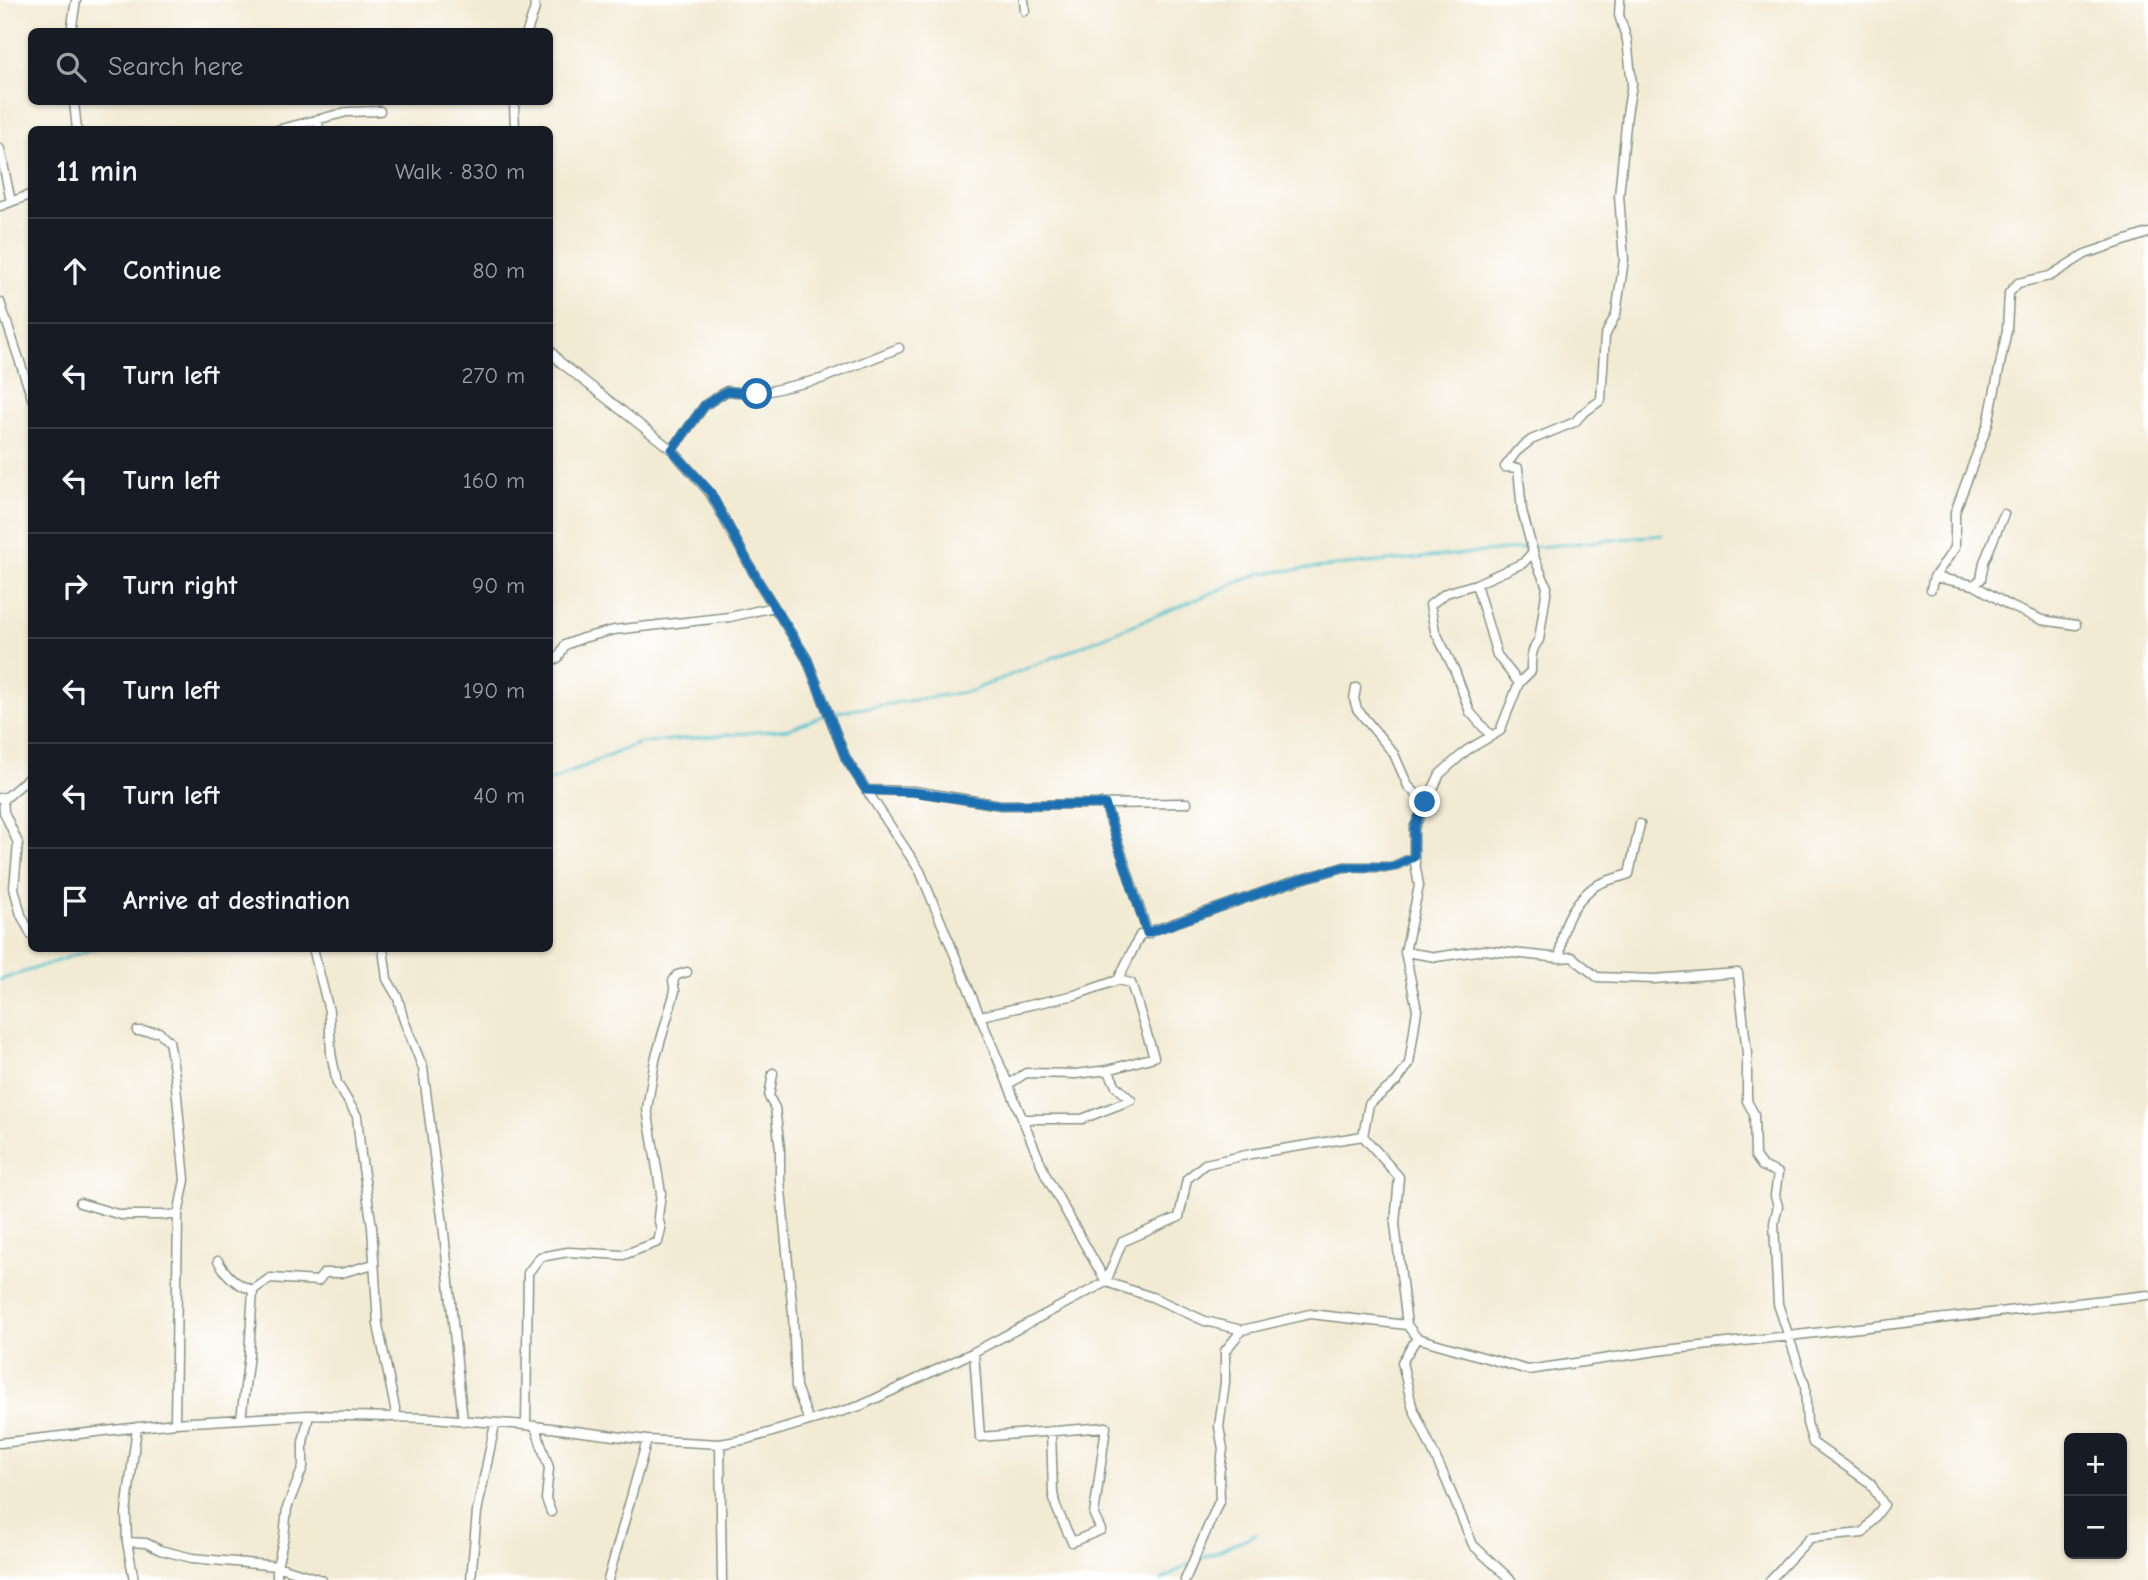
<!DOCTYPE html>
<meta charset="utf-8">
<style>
body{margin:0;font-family:"Comic Neue",sans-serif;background:#242831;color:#f1f3f6}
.controls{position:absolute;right:21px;bottom:21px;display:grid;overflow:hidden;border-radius:10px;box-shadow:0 2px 5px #0004}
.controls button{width:63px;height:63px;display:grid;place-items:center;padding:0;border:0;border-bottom:2px solid #363941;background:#171b24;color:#f1f3f6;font:35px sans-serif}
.stop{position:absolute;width:21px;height:21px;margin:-16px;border:5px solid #1f6fb2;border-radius:50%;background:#fff}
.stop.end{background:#1f6fb2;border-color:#fff;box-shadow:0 2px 7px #0008}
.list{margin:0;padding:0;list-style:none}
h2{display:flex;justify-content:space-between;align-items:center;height:91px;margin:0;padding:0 28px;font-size:30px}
h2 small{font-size:23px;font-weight:400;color:#9ea1a6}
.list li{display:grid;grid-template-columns:46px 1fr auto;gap:21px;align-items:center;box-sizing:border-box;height:105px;padding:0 28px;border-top:2px solid #363941}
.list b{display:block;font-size:26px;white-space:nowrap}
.list em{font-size:23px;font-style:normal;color:#9ea1a6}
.icon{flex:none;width:38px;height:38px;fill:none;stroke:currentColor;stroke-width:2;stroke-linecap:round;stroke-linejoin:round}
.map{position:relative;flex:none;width:2148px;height:1580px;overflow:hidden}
.search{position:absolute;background:#171b24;box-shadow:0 2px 5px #0004;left:28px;top:28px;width:525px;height:77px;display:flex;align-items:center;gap:18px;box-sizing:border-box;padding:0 24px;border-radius:10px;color:#9ea1a6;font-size:26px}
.panel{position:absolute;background:#171b24;box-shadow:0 2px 5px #0004;left:28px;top:126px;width:525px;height:826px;border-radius:10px}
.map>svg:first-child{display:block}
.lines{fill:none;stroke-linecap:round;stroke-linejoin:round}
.stream{stroke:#58c4d0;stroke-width:2.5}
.minor-casing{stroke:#889484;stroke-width:11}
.minor{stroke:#fff;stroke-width:8}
.route{stroke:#1f6fb2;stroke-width:9}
</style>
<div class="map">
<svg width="2148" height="1580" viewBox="0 0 2148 1580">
<rect width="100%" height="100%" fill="#fff"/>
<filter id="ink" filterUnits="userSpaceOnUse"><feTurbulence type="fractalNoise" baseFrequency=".0143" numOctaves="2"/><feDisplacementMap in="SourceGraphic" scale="14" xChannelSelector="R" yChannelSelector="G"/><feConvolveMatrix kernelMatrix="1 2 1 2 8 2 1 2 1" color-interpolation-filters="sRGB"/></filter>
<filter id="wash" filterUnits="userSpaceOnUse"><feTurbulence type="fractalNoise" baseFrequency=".00686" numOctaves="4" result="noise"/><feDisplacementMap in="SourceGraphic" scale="28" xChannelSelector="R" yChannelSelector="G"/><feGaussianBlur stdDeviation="1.57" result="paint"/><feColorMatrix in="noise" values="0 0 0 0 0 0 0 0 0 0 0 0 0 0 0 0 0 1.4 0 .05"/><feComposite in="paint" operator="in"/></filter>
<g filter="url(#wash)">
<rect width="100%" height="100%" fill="#f2ead3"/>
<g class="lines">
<path class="stream" d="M832,713L971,691L1261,573L1663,535
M550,781L639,743L789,729L825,715
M0,980L96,948
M1198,1560L1256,1534
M1162,1580L1189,1564"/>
</g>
</g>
<g filter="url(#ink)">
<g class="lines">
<g class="minor-casing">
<path id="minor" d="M1024,0L1025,11
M71,32L76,0
M527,32L535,8L534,0
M74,102L77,130
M514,102L515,130
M318,119L319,130
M277,130L347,112L380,111
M0,149L11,202
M0,206L32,194
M0,302L32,398
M550,350L560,362L672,450L710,493L758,581L807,659L846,759L920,871L1046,1176L1106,1282L1122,1242L1179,1217L1187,1179L1205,1164L1251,1154L1363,1136
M672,450L705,405L727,391L757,394L821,379L899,348
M1505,467L1516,452L1531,440L1575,422L1582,414L1601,400L1605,336L1616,314L1624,260L1619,196L1627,114L1632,84L1627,40L1619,15L1620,0
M1934,577L1974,585L2010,606L2042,620L2076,625
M1476,584L1446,593L1430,605L1435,631L1455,671L1470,712L1491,736
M1974,585L1981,579L1984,562L2004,514
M1931,589L1934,577L1955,548V512L1988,424L2007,330L2009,293L2018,283L2050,276L2085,254L2148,233
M550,661L558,658L565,645L583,638L614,630L730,617L774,607
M1519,683L1497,655L1476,584L1523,563L1533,552
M1356,688L1354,699L1357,709L1394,754L1408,786L1425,802
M866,790L914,791L1001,805L1187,803
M0,798L8,796L32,775
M3,798L4,812L18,843L14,888L21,915L32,936
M1105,804L1148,934
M313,948L329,1011L331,1053L337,1083L357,1116L361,1155L372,1227L378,1325L397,1418
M383,948L387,979L398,998L403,1018L423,1068L444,1233L463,1421
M1405,952L1436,957L1484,950L1560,958C1561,929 1569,907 1592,888C1601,881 1618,878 1629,874L1640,824
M1560,958L1572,957L1597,977L1654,979L1738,973L1747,1053V1101L1754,1114L1755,1156L1762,1166L1778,1173L1775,1196L1778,1206L1774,1223L1778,1304L1805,1385L1807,1423L1813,1443L1870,1483L1884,1505L1863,1533L1810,1538L1770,1580
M981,1016L1075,995L1118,980L1140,935L1295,881L1344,867H1392L1414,857
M137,1031L159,1032L169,1041L175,1076L185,1180L178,1215L175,1423
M773,1073L769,1097L775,1108L780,1149V1180L793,1314L796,1387L809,1421
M1009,1084L1026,1073L1076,1074L1108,1070L1154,1057L1131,983L1118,980
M1023,1119H1082L1131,1100L1116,1086L1108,1070
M80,1203L121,1215H178
M218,1261C227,1276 236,1285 253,1290L270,1278L318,1281L324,1273H341L374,1264
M1407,1325L1395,1224L1399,1177L1363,1136L1369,1104L1397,1081L1409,1064L1417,1010L1405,952L1419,886L1414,857V828L1440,774L1467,750L1500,731L1519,683L1531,671C1531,659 1531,649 1539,640L1547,587L1535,559L1522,511L1518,468L1505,467
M1417,1338L1402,1362L1412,1406L1446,1480L1473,1545L1511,1580
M974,1352L980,1437L1106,1427L1094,1515L1101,1530L1072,1542L1056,1507L1053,1493L1051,1431
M241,1419L249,1354L253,1290
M526,1425L528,1273L540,1257L568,1252L623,1255L658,1242L661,1229L658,1217L661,1193L647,1109L655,1060L675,991L673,981L677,975L687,972
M535,1426L549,1468L546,1499L551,1512
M0,1443L175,1423L309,1415L432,1418L526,1425L647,1440L720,1444L748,1439L860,1406L974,1352L1106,1282L1152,1297L1205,1321L1242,1330L1310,1314L1407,1325L1417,1338L1528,1370L1657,1351L2148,1295
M720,1444L722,1580
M127,1542L146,1543L160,1550L192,1558L277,1566L322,1580
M134,1580L127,1542L126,1513L137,1427
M277,1580V1566L284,1537L287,1508L303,1467V1442L309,1415
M471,1580L477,1512L495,1424
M608,1580L647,1440
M1185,1580L1220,1499L1219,1475L1223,1449L1219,1427L1225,1382V1351L1242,1330"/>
</g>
<use href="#minor" class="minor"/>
</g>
</g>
<g class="lines" filter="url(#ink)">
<path class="route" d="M757,394L727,391L705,405L672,450L710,492L758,581L807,659L846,759L866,790L914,792L1001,805L1105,804L1147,933L1295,881L1344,867H1392L1414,857V828L1425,802"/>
</g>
</svg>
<div class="controls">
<button>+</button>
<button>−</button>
</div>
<div class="stop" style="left:757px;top:394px"></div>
<div class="stop end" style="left:1425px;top:802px"></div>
<div class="search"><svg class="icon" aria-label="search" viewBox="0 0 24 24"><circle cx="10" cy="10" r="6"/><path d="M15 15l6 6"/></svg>Search here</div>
<section class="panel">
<h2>11 min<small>Walk · 830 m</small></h2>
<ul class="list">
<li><svg class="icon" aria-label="ahead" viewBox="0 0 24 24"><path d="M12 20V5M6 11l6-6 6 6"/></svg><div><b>Continue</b></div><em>80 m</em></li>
<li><svg class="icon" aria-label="left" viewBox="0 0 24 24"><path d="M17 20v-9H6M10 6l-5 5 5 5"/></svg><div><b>Turn left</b></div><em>270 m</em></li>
<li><svg class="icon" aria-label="left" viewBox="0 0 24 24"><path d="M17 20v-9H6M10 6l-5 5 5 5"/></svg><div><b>Turn left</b></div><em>160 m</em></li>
<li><svg class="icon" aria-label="right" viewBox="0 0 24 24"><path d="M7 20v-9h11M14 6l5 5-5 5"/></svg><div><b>Turn right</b></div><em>90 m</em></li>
<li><svg class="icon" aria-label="left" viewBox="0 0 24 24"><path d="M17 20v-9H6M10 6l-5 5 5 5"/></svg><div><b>Turn left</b></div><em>190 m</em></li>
<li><svg class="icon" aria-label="left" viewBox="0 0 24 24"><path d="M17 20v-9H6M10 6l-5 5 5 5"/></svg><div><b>Turn left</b></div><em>40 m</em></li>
<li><svg class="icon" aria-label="arrive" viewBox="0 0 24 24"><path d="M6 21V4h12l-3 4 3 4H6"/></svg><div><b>Arrive at destination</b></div></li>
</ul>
</section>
</div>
